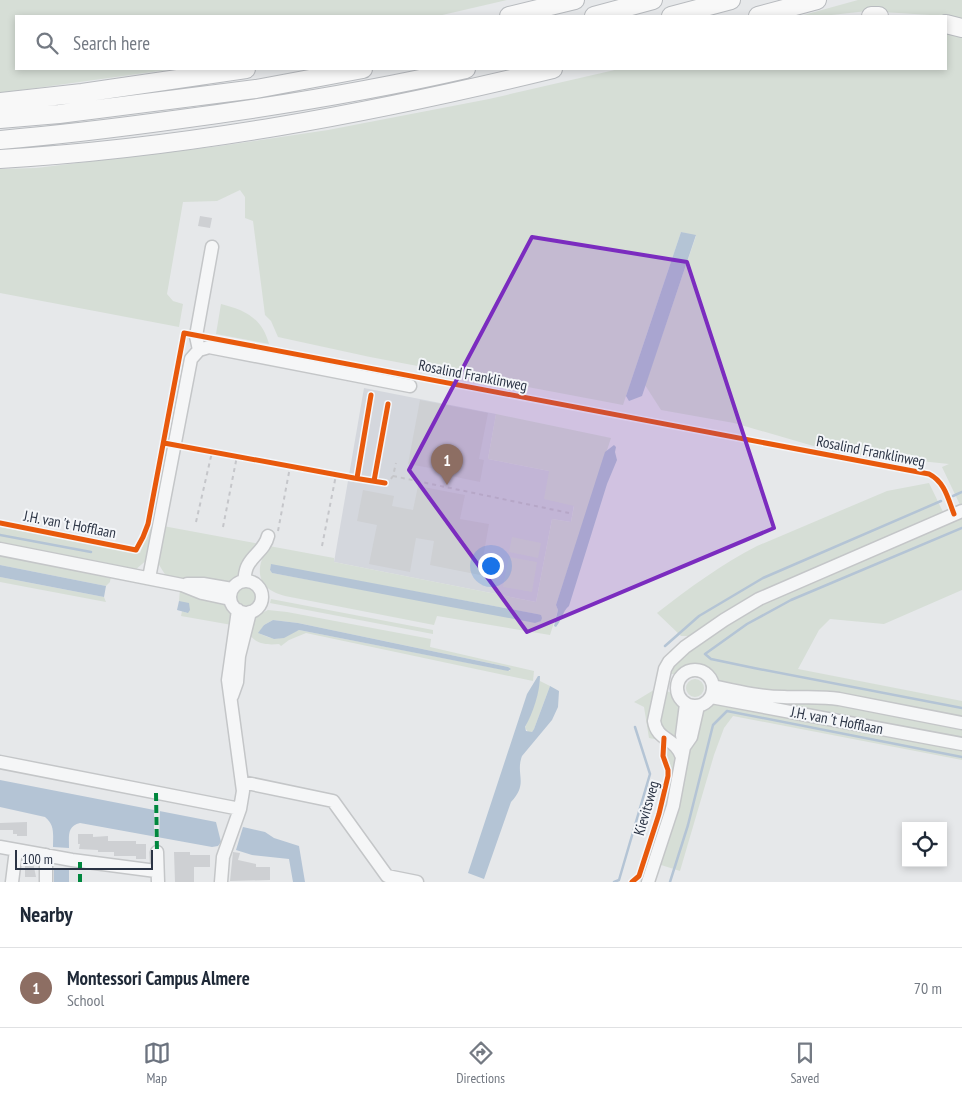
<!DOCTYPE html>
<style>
body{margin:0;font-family:"PT Sans Narrow",sans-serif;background:#f2f2f3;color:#1f2937}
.controls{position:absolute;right:15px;bottom:15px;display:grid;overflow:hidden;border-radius:0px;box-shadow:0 2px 8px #0003}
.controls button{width:45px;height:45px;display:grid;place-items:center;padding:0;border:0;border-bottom:1px solid #e0e1e3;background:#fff;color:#1f2937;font:25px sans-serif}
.scale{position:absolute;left:15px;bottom:12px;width:138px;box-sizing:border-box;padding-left:5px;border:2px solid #2b3445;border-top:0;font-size:14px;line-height:18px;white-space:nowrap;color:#2b3445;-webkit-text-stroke:4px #f4f6f9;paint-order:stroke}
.you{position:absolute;left:490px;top:565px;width:18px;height:18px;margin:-12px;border:4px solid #fff;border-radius:50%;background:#1a73e8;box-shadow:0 0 0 8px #1a73e833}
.badge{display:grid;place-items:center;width:32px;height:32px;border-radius:50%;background:#6c737f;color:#fff;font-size:16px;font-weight:700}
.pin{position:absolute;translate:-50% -41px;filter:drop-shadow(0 1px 2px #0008)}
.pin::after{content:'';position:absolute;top:26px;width:18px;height:15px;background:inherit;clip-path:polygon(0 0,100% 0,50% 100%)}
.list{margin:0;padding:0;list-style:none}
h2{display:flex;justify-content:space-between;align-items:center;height:65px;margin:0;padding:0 20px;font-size:21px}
h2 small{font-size:16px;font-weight:400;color:#747a83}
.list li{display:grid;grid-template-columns:32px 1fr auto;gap:15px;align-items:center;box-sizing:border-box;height:80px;padding:0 20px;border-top:1px solid #e0e1e3}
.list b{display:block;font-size:19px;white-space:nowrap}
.list p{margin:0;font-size:16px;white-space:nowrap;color:#747a83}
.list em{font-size:16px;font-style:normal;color:#747a83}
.icon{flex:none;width:28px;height:28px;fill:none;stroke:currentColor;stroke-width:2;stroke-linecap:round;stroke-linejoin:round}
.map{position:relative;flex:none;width:962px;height:882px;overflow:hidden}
.search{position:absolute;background:#fff;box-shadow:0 2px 8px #0003;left:15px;right:15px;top:15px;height:55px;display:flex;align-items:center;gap:12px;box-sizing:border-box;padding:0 18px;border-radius:0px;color:#747a83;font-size:19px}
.sheet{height:145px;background:#fff}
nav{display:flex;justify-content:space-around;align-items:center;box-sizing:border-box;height:70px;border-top:1px solid #e0e1e3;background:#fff;font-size:14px;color:#747a83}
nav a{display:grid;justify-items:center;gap:2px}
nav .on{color:#6c737f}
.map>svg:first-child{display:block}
.built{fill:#d4d7dd}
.green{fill:#d6ded6;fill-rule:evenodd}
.water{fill:#b4c4d5}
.pier{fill:#e6e8ea}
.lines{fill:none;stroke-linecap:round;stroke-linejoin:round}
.stream{stroke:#b4c4d5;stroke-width:2.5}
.building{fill:#ced0d3}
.minor-casing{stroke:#c4c6c8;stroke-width:15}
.highway-casing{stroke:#b8bbbf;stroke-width:20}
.path{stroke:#c5c6ca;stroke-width:2;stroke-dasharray:4 4;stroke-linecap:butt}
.minor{stroke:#f5f6f7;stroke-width:12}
.highway{stroke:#f8f8f8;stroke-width:18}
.quiet{stroke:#00873e;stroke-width:4;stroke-dasharray:8 4;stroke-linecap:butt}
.cycleway-casing{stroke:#f4f6f9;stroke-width:8}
.cycleway{stroke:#e8590c;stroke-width:5}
.marked{fill:#7b2cbf;fill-opacity:0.2;stroke:#7b2cbf;stroke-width:4;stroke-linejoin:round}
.labels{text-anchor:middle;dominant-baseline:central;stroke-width:4;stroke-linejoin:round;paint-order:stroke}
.street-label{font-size:15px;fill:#2b3445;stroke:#f4f6f9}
</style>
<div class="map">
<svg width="962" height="882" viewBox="0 0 962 882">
<rect width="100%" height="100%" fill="#e6e8ea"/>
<path class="built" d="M364,388L496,414L488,459L549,471L574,505L571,522L552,519L536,602L334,562Z"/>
<path class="green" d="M0,0H507L438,16H16V69H174L0,93Z
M858,0H962V23L946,16L867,11L823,16H800Z
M946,32L962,35V509L942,467L949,464L834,452L734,423L661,410L645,385L696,236L681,232L623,405L370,357L278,337L271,321L265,315L253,221L245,218V197L240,190L217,201L183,202L167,294L173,301L183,304L179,327L0,293V169L36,168L220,146L328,130L489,99L619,69H946Z
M221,304C245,310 262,318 269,344L216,334Z
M496,414L611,438L556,605L558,610L550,635L437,616L434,625L285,596C256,589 254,568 269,546L334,558V562L536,602L552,519L571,522L574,506L544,499L549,471L488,459ZM271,565L537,614L539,622L272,573L270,570Z
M166,446L169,447L148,559L135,570L0,545V527L140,553L150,527L165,448Z
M929,483L945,516L697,636H681L657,613C689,588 722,564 757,546L887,491Z
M962,514V590L884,624L830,619L819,630L798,669L962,701V719L818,691L779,695L717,681L708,669L698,666L688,667L676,674H669L670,666L745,610Z
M163,526L260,544C251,556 242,576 227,582L183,579L166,576L156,560Z
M512,537L541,543L538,558L509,552Z
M0,554L111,575L110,582L106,586L0,565Z
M509,557L537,562L532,592L503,587Z
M0,577L104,597L106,602L0,582Z
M236 597a10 10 0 1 1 20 0a10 10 0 1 1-20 0Z
M180,589L224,604L230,612L232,625L181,616L182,611L187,613L179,601Z
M271,599L433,630V634L270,603Z
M268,610L287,612L431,639L430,647L534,671L533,681L306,633L289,640L281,646L279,644C269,645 257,645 250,635L254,617ZM273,620L298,623L508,667L510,671L299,630C281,636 280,644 259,633L264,625Z
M686 688a9 9 0 1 1 18 0a9 9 0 1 1-18 0Z
M540,681L550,686L534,729L532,732L529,733L525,728L535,701Z
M657,688L660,740L649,738L644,707L634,702Z
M663,689L673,694L682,707L678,742L659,726Z
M732,693L808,699L962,728V741L803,710Z
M713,703L962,746V760L733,716L724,728L714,755L680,871L658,864L676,808L698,715L703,709Z
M667,743L677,754L667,808L648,866L645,865L663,809L671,775L665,754Z"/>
<path class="water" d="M681,232L696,235L642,396L629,401L626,396Z
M614,445L616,447L615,452L617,460L607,484L569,606C562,612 562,620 556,627L554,626L558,610L556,605L603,458L605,452Z
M271,564L537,614L541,615L542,618L541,621L535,623L272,573L270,570Z
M0,565L106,586L104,597L0,577Z
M179,601L189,603L190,610L188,613L177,610Z
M273,620L298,623L508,667L511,669L508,671L299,630L284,638L274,639L258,633L264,625Z
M538,676H540C540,692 533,713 525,727L526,731L532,732L534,729L550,686L559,691L558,707L552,720L522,756C515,775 529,783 511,802L484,879L468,873L527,694Z
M0,780L216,822L221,842L218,846L212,847L80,823C67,826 69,836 69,848L53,847C53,834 55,825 45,817L0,807Z
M243,827L265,832L274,838L299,846L305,882H293L289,859L252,855L236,850Z
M54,868L69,869V882H54Z"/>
<path class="pier" d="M154,807L160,809L159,840L154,839Z"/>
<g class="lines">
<path class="stream" d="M953,496L962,492
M962,528L791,600L747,624L705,654L711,659L754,668L962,708
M0,535L91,552
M665,646L699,616L763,578L941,501
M614,882L619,880L650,774L635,727
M670,882L688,825L713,725L727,711L962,757"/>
</g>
<path class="building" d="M200,216L212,218L210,228L198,226Z
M420,400L488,413L479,459L484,460L480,482L451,476L452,472L408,464Z
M418,486L465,495L460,519L489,524L480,575L430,565L434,541L416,538L410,572L369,564L377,525L357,521L363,490L394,496L392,506L413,510Z
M27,822V836H17V834H13V830H0V823Z
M78,834H93V837L108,836V841H136V844H146V859H136V856H114V852H98V850L79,849L80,844H78Z
M174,852H190V855H210V867H194V882H175Z
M233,852L240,853L238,860L256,864V867H270V880L230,881Z
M25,862H33L36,877H25Z"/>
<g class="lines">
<g class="minor-casing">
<path id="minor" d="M199,350L196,336L212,247
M0,549L182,585L202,593L230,599
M149,578L191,359L199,350L209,347L410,386
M244,581C245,576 245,570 248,565C254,554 265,549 268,536
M230 597a16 16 0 1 1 32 0a16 16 0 1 1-32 0Z
M187,584H203L232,589
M677 688a18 18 0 1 1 36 0a18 18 0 1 1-36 0Z
M713,686C736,691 760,697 784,697C803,698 820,696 839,699L962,723
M232,696L237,682L239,656L250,612
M711,697L962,744
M684,747L691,737L698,706
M682,757C675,737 657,741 654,721L665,669L669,662L685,647L724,620L759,599L962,511
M0,762L240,809
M242,782L333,801L387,876L417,882
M0,847L72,860L156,871
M157,852L158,882
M46,855V882
M12,882L16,850
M221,882L223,857L240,809L243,791L228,680L238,610
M648,882L673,806L684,747L682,735L686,704"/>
</g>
<g class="highway-casing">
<path id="highway" d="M509,16L575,0
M594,16L653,0
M671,16L731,0
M758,16L817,0
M871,16H879
M946,24L962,28
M0,102L82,93L246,69
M0,119L59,114L256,89L363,69
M0,140C58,135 116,128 174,120C272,107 370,91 466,69
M0,159C187,148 372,113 553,69"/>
</g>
<path class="path" d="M393,476L569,513
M385,483H388L393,476L396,463
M196,522L212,452
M223,527L237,456
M278,531L290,467
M322,546L336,475"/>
<use href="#minor" class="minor"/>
<use href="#highway" class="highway"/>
<path class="quiet" d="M156,793L157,852
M80,882V861"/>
<g class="cycleway-casing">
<path id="cycleway" d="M164,443L354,478L385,483
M357,478L371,395
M374,481L388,404
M0,523L136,550L143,537L148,524L184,333L929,474C945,482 948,499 954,514
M632,882L639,876L659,814L668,776V770L663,756L664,738"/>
</g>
<use href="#cycleway" class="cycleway"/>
</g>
<path class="marked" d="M532,237L687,262L774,528L527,632L409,470Z"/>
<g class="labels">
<g class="street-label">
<text transform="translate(473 375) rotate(11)">Rosalind Franklinweg</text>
<text transform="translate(871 451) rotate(11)">Rosalind Franklinweg</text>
<text transform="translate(70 524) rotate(11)">J.H. van 't Hofflaan</text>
<text transform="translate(837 720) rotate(11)">J.H. van 't Hofflaan</text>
<text transform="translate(646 808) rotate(-74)">Kievitsweg</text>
</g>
</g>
</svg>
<div class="controls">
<button><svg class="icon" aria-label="locate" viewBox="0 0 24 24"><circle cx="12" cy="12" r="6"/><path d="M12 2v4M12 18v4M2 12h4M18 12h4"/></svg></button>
</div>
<div class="scale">100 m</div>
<div class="you"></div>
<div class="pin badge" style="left:447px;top:485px;background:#8d6e63">1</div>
<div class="search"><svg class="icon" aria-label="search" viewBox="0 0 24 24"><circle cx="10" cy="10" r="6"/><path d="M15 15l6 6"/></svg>Search here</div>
</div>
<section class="sheet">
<h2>Nearby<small></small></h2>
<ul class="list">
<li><span class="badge" style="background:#8d6e63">1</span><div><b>Montessori Campus Almere</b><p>School</p></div><em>70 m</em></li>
</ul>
</section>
<nav>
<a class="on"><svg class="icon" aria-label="map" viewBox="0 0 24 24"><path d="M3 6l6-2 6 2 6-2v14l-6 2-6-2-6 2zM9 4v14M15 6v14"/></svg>Map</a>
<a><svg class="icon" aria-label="directions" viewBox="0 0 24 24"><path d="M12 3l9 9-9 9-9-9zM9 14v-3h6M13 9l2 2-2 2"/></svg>Directions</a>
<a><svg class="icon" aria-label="saved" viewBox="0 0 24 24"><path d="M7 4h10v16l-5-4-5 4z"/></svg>Saved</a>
</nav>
